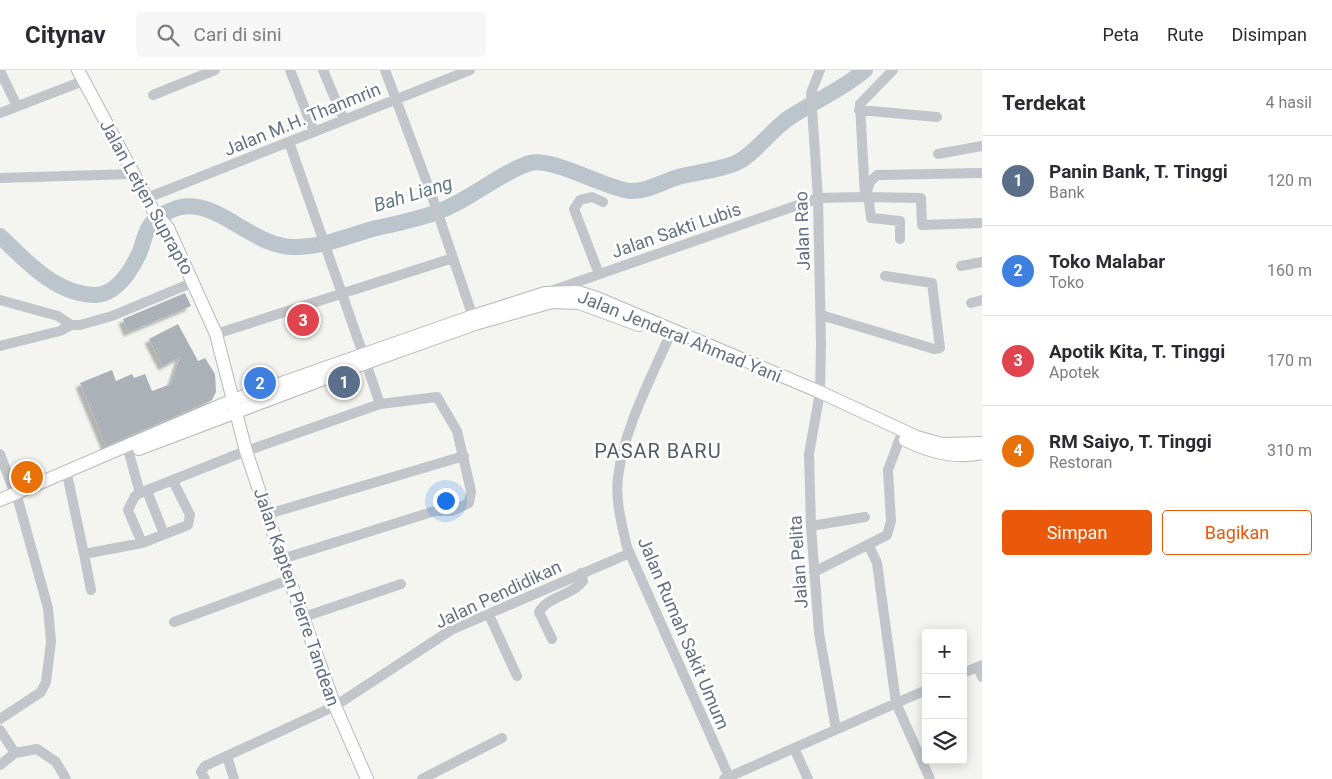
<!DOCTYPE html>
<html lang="id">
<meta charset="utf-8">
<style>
body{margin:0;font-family:Roboto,sans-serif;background:#f7f7f7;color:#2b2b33}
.controls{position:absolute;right:15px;bottom:15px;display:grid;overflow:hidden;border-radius:5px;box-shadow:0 2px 12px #0003}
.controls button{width:45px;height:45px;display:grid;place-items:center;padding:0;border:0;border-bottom:1px solid #e1e1e2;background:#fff;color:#2b2b33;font:25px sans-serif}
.you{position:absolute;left:445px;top:430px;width:18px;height:18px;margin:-12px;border:4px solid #fff;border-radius:50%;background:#1a73e8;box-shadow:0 0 0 8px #1a73e833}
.badge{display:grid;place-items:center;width:32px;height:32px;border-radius:50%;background:#ea580c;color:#fff;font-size:16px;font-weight:700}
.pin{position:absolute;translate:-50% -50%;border:2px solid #fff;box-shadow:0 1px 5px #0006}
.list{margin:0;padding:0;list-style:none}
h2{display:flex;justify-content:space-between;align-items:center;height:65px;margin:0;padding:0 20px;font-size:21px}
h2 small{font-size:16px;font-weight:400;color:#7c7c81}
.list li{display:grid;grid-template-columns:32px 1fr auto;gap:15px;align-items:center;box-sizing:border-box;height:90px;padding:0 20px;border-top:1px solid #e1e1e2}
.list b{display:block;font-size:19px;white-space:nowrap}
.list p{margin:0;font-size:16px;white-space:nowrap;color:#7c7c81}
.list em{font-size:16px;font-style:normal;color:#7c7c81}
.actions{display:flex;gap:10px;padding:15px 20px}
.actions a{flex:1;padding:11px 0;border:1px solid #ea580c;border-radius:5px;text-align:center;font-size:18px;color:#ea580c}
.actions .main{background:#ea580c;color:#fff}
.icon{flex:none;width:28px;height:28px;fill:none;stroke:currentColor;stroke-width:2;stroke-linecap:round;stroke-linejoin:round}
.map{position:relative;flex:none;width:982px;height:709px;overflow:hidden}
header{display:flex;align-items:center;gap:30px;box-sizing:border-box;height:70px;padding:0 25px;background:#fff;border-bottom:1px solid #e1e1e2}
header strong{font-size:24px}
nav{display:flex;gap:28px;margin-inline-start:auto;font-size:18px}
.search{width:350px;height:45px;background:#f7f7f7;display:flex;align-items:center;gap:12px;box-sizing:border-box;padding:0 18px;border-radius:5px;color:#7c7c81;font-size:19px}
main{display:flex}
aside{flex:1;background:#fff}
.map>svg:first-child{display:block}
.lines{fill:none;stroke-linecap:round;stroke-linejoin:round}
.river{stroke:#bbc5cb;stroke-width:16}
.building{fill:#abb1b7;filter:url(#shadow)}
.major-casing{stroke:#b5b9bd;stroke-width:14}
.minor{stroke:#c2c5c9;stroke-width:10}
.major{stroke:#fff;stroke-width:12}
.labels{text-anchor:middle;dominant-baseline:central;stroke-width:5;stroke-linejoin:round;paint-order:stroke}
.street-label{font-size:18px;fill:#647282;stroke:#fff}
.water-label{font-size:19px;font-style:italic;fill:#647a85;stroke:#fff}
.quarter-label{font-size:20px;letter-spacing:1px;fill:#525c67;stroke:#fff}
</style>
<header>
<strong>Citynav</strong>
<div class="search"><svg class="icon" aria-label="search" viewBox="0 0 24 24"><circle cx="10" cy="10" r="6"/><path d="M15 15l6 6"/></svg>Cari di sini</div>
<nav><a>Peta</a><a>Rute</a><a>Disimpan</a></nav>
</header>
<main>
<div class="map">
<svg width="982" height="709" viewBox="0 0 982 709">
<defs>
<filter id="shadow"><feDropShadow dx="-4.5" dy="4.5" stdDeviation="1" flood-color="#0004"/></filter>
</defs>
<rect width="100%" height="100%" fill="#f4f5f1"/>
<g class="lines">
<path class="river" d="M0,166C26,191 56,225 96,225C116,224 130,202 138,186C143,177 144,162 151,154C158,146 171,139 181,137C221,130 252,178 296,177C321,177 346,167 369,160C397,153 429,148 455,134C475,124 511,98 530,93C553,87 604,118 630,121C648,122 665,110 682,106C700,102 719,100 736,93C754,85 771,60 789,48C814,31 842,20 865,0"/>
</g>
<path class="building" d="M185,223L191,236L128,262L123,249Z
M178,254L198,291L205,288L215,304L216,322L212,330L106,376L80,313L112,300L116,311L132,304L134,308L145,304L152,321L171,314L180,287L163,296L149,269Z"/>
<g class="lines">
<g class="major-casing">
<path id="major" d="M78,0L153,140L168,158L216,264L246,381L282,489L335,636L367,709
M905,370C930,382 955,389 982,383
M139,379L366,293L475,254L552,232L579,233L639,255
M0,430L233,330L473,246L545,223L578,222L597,228L820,322L917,367L942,374L982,373"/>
</g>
<path class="minor" d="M290,0L314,62
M323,0L344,50
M385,0L432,126L475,253
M820,0L811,23L818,128L821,274L820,322L809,384L811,456L819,563L836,659
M893,0L860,34L865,127L921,128L922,155L982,153
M0,1L17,36
M153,25L215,0
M859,40L937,47
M0,43L83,11
M289,72L363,284
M938,84L982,76
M0,108L133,104
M868,124L871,148L900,151V169
M147,128L470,0
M961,196L982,192
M599,204L574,139L580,130L592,127L603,132
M551,221L818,128L865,127L870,112L877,105L982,103
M0,230L58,246L71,255
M971,233L982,230
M821,245L934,279L940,278L932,213L885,206
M672,260C653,305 623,359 618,408C615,430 622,455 627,477L730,709
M216,264L453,188
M0,276L60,261L71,255H80L112,246L194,212
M366,293L380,334
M129,383L140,423L246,381L380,334L437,327L457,361L471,421L469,433L452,441H435L282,489
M0,384L15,424
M68,409L84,484L142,473
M147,421L164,464
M140,423L135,426L128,440L142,473L188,455L190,445L173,411
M268,444L464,386
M811,456L865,447
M869,476L877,493L896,633L930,709
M84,484L91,520
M814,502L887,465L891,451L888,400L900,368
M489,545L517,606
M304,547L401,514
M174,552L291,509
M552,569L539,542C548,526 572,526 583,511L581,503
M978,597L982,607
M963,603L982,595
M0,649L41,622L46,612L51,572L48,538L18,430
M0,660L15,683L37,679L56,692L66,709
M794,678L808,709
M227,686L234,709
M0,695L15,683
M205,709L201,702L205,696L335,636L451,560L630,483
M422,709L502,668
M724,709L926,620"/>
<use href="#major" class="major"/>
</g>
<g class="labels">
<g class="street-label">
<text transform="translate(302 49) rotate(-22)">Jalan M.H. Thanmrin</text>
<text transform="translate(147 127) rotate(61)">Jalan Letjen Suprapto</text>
<text transform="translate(676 160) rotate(-19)">Jalan Sakti Lubis</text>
<text transform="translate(802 161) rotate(-92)">Jalan Rao</text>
<text transform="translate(680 266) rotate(22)">Jalan Jenderal Ahmad Yani</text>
<text transform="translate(798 492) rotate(-94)">Jalan Pelita</text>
<text transform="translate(498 524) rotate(-25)">Jalan Pendidikan</text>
<text transform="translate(297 527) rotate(71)">Jalan Kapten Pierre Tandean</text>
<text transform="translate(684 563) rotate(67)">Jalan Rumah Sakit Umum</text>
</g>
<g class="water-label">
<text transform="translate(413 124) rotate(-17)">Bah Liang</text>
</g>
<g class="quarter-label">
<text x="658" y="381">PASAR BARU</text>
</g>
</g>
</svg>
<div class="controls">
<button>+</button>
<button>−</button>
<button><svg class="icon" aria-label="layers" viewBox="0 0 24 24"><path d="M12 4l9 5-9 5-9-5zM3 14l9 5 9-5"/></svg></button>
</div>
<div class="you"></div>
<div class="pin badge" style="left:344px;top:312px;background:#5c6f8a">1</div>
<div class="pin badge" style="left:260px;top:313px;background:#3f7fe0">2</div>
<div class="pin badge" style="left:303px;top:250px;background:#e0444e">3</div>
<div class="pin badge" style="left:27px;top:407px;background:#e8710a">4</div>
</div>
<aside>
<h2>Terdekat<small>4 hasil</small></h2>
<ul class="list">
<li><span class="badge" style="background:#5c6f8a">1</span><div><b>Panin Bank, T. Tinggi</b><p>Bank</p></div><em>120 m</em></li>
<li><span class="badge" style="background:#3f7fe0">2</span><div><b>Toko Malabar</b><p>Toko</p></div><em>160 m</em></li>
<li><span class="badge" style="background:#e0444e">3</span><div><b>Apotik Kita, T. Tinggi</b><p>Apotek</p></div><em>170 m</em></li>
<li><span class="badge" style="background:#e8710a">4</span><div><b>RM Saiyo, T. Tinggi</b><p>Restoran</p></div><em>310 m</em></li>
</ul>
<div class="actions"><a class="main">Simpan</a><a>Bagikan</a></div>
</aside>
</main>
